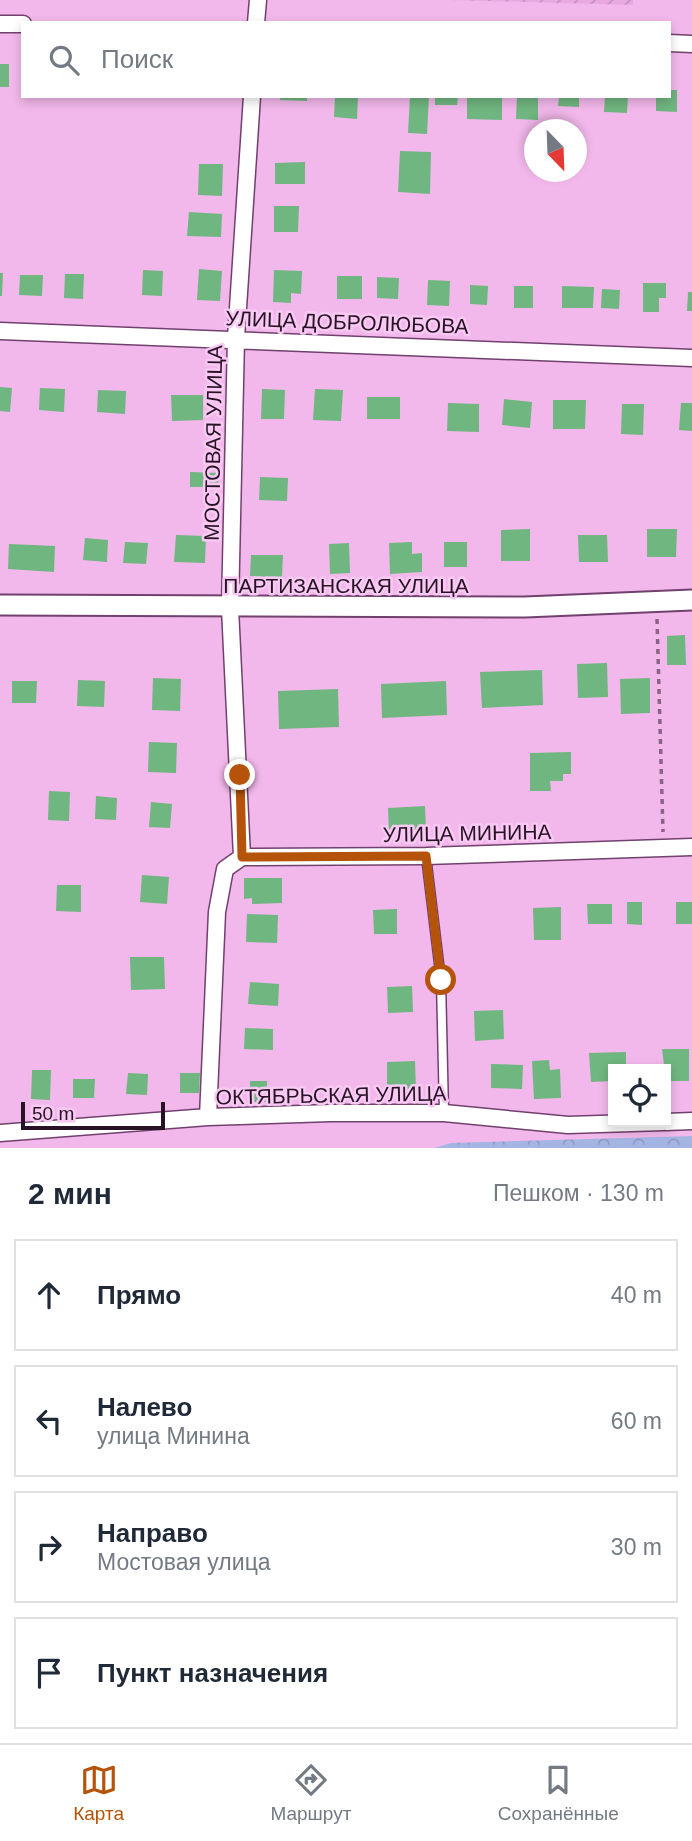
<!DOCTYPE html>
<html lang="ru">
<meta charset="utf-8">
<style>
body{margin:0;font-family:Helvetica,sans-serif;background:#f6f6f7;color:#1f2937}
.controls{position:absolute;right:21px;bottom:21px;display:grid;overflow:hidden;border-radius:0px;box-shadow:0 4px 10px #0003}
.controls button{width:63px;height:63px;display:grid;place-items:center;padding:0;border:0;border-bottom:2px solid #e0e1e3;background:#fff;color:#1f2937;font:35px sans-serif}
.compass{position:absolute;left:524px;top:119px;width:63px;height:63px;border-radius:50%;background:#fff;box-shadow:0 4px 10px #0003;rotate:157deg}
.scale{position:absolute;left:21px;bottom:18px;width:144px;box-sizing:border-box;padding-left:7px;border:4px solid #281326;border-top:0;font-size:19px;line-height:24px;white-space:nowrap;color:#281326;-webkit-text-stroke:5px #f8c9f2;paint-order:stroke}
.stop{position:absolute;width:21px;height:21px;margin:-16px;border:5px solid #b45309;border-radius:50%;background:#fff}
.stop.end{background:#b45309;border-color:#fff;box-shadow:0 2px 7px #0008}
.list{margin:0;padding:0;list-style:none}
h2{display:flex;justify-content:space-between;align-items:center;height:91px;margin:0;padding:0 28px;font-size:30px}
h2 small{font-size:23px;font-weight:400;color:#747a83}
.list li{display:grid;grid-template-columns:46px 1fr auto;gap:21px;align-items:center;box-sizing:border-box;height:112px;margin:0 14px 14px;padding:0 14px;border:2px solid #e0e1e3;border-radius:0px}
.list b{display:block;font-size:26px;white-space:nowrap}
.list p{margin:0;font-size:23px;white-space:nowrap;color:#747a83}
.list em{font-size:23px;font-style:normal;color:#747a83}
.icon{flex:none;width:38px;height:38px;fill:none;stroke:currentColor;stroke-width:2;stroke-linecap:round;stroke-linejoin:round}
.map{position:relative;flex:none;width:692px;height:1148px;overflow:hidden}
.search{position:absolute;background:#fff;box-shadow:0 4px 10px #0003;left:21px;right:21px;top:21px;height:77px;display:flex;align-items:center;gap:18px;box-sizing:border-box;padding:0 24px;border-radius:0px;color:#747a83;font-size:26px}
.sheet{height:595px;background:#fff}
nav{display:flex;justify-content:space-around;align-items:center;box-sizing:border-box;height:98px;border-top:2px solid #e0e1e3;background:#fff;font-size:19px;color:#747a83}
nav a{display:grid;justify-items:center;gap:4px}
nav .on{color:#b45309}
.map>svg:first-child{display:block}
.industrial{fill:url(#industrial-furrows)}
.forest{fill:url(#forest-crowns)}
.building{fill:#70b680}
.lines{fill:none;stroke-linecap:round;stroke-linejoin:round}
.service-casing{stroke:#71406d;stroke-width:11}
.minor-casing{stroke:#71406d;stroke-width:19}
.tertiary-casing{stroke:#71406d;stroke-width:23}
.path{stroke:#8a6385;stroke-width:3.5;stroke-dasharray:5 5;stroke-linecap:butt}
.service{stroke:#fff;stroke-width:8}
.minor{stroke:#fff;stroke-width:16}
.tertiary{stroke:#fff;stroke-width:19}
.route{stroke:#b45309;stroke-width:9}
.labels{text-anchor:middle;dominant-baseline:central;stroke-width:5;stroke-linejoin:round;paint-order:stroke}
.street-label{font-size:21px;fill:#281326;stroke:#f8c9f2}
</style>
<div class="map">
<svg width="692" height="1148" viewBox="0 0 692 1148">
<defs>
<pattern id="industrial-furrows" width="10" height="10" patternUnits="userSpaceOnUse" patternTransform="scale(1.75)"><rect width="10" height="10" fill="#e8a9e1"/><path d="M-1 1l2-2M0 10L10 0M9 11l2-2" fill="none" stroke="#c791c1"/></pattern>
<pattern id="forest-crowns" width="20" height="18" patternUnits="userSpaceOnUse" patternTransform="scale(1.75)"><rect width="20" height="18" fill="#a5b5e3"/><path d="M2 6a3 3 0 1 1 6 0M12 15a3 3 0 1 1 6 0" fill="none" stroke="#8e9bc3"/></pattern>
</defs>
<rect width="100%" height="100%" fill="#f2b8eb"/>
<path class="industrial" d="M449,0H633V5Z"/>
<path class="forest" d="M692,1136V1148H434L451,1143Z"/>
<path class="building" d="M0,64H9V87H0Z
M669,90H677V112L656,111V96H669Z
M280,96H307V101L280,100Z
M335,96H358L357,119L334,117Z
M410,96H429L427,134L408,133Z
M435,96H458L457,105H435Z
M467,96H502V120L467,119Z
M517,96H538V120L516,119Z
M559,96H579V107L558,106Z
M605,96H628L627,113L604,112Z
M400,151L431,152L430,194L398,192Z
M305,162V184H275V163Z
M199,164H223L222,196L198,195Z
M274,206H299L298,232H274Z
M189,212L222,214L221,237L187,236Z
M199,269L222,271L220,301L197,300Z
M143,270L163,271L162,296L142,295Z
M274,270L302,271L301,294L291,293V303L273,302Z
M0,273H3L2,296H0Z
M65,274H84L83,299L64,298Z
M20,275H43L42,296L19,295Z
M337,276H362V299H337Z
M377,277L399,278L398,299L377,298Z
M428,280L450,281L449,306L427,305Z
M643,283H666V298H659V312H643Z
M470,285L488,286L487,305L470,304Z
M514,286H533V308H514Z
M562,286L594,287L593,308H562Z
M602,289L620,290L619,309L601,308Z
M688,292H692V311H687Z
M0,387L12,388L10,412L0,411Z
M40,388L65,389L64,412L39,410Z
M262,389L285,390L284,419H261Z
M315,389L343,390L341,421L313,420Z
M98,390L126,391L125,414L97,412Z
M171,395H203V420L172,421Z
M367,397H400V419H367Z
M504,399L532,402L530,428L502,425Z
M553,400H586L585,429H553Z
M448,403L479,404V432L447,431Z
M681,403H692V431L679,430Z
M622,404H644L643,435L621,434Z
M190,472L219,473L218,487H190Z
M260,477L288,478L287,501L259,500Z
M530,529V561H501V530Z
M647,529H677L676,557H647Z
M176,535L206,536L205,563L174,562Z
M578,535H607L608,562H579Z
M85,538L108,540L107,562L83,560Z
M125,542L148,543L146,564L123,563Z
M412,542V554L422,553V572L390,574L389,543Z
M444,542H467V567H444Z
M349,543L350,573L330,574L329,544Z
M9,544L55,546L54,572L8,569Z
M251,555H283L282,577L250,576Z
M685,635L686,665H667V636Z
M607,663L608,697L578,698L577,664Z
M542,670L543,705L482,708L480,672Z
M153,678L181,679L180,711L152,710Z
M650,678V713L621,714L620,679Z
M78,680L105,681L104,707L77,706Z
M12,681H37L36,703H12Z
M446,681L447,715L382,718L381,684Z
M338,689L339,727L279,729L278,691Z
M149,742L177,743L176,773L148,772Z
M571,752V774H563V781H550L551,791H530V753Z
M49,791L70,792L69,821L48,820Z
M96,796L117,798L116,820L95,819Z
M151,802L172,804L170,828L149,827Z
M425,806L426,831L389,833L388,808Z
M142,875L169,877L167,904L140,902Z
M244,878H282V903L252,904V898L244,899Z
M57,885H81V912L56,911Z
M627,902H642V925L627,924Z
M676,902H692V924H676Z
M587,904H612V924H588Z
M561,907V940H534L533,908Z
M397,909V934H374L373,910Z
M247,914L278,915L277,943L246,942Z
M130,957H164L165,989L131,990Z
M250,982L279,984L278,1006L248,1004Z
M412,986L413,1012L388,1013L387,987Z
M503,1010L504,1039L475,1041L474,1011Z
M245,1028L273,1029V1050L244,1049Z
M662,1049H689V1081H666Z
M626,1052V1069H613V1081L591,1082L589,1053Z
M549,1060L550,1070L560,1069L561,1098L534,1099L532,1061Z
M415,1061L416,1092H387V1062Z
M491,1064L523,1065L522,1089L491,1088Z
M32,1070H51L50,1100L31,1099Z
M128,1073L148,1074L147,1095L126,1094Z
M180,1073H200L199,1093H180Z
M73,1079H95L94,1098H73Z
M250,1081H267V1102H250Z"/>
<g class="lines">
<g class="service-casing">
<path id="service" d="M426,856L441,980L444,1113"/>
</g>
<g class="minor-casing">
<path id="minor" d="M256,23L258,0
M0,24H23
M669,43L692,44
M0,331L692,358
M242,857L230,608L236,338L252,96
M242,857L426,856L692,847
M208,1117L217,912L225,869L242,857
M666,1122L692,1121
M0,1133L208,1117L331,1113H444L568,1125L663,1122"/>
</g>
<g class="tertiary-casing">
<path id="tertiary" d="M0,605L525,607L692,600"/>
</g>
<path class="path" d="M657,619L663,832"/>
<use href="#service" class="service"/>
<use href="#minor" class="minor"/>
<use href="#tertiary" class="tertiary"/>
</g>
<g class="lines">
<path class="route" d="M240,775L242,857L426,856L441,980"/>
</g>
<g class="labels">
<g class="street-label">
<text transform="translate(347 322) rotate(2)">УЛИЦА ДОБРОЛЮБОВА</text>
<text transform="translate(213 443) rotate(-89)">МОСТОВАЯ УЛИЦА</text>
<text x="346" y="585">ПАРТИЗАНСКАЯ УЛИЦА</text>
<text transform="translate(467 833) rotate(-1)">УЛИЦА МИНИНА</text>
<text transform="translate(331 1095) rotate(-1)">ОКТЯБРЬСКАЯ УЛИЦА</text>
</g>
</g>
</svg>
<div class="controls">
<button><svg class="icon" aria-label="locate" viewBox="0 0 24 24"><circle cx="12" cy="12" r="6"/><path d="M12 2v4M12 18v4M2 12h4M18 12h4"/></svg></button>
</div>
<svg class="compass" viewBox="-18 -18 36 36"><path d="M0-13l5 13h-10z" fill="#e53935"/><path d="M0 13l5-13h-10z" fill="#747a83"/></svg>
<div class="scale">50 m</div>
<div class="stop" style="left:441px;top:980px"></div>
<div class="stop end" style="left:240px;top:775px"></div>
<div class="search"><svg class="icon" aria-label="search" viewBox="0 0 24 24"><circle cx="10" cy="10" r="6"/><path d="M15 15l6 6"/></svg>Поиск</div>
</div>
<section class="sheet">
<h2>2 мин<small>Пешком · 130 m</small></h2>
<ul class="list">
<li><svg class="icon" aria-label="ahead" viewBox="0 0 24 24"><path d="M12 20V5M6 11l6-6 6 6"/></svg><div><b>Прямо</b></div><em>40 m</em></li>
<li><svg class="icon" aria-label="left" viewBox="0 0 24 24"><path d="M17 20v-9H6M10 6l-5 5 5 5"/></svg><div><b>Налево</b><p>улица Минина</p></div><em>60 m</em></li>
<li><svg class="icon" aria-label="right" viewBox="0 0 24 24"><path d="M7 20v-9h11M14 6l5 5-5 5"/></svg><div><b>Направо</b><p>Мостовая улица</p></div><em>30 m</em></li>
<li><svg class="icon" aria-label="arrive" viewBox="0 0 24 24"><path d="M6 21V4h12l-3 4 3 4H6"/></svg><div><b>Пункт назначения</b></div></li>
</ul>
</section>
<nav>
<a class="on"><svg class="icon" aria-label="map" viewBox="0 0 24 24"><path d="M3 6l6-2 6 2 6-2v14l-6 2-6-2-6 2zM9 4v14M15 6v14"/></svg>Карта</a>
<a><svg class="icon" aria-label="directions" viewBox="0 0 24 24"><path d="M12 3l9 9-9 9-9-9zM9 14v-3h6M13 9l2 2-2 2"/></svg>Маршрут</a>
<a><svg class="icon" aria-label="saved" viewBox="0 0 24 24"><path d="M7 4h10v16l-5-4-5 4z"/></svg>Сохранённые</a>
</nav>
